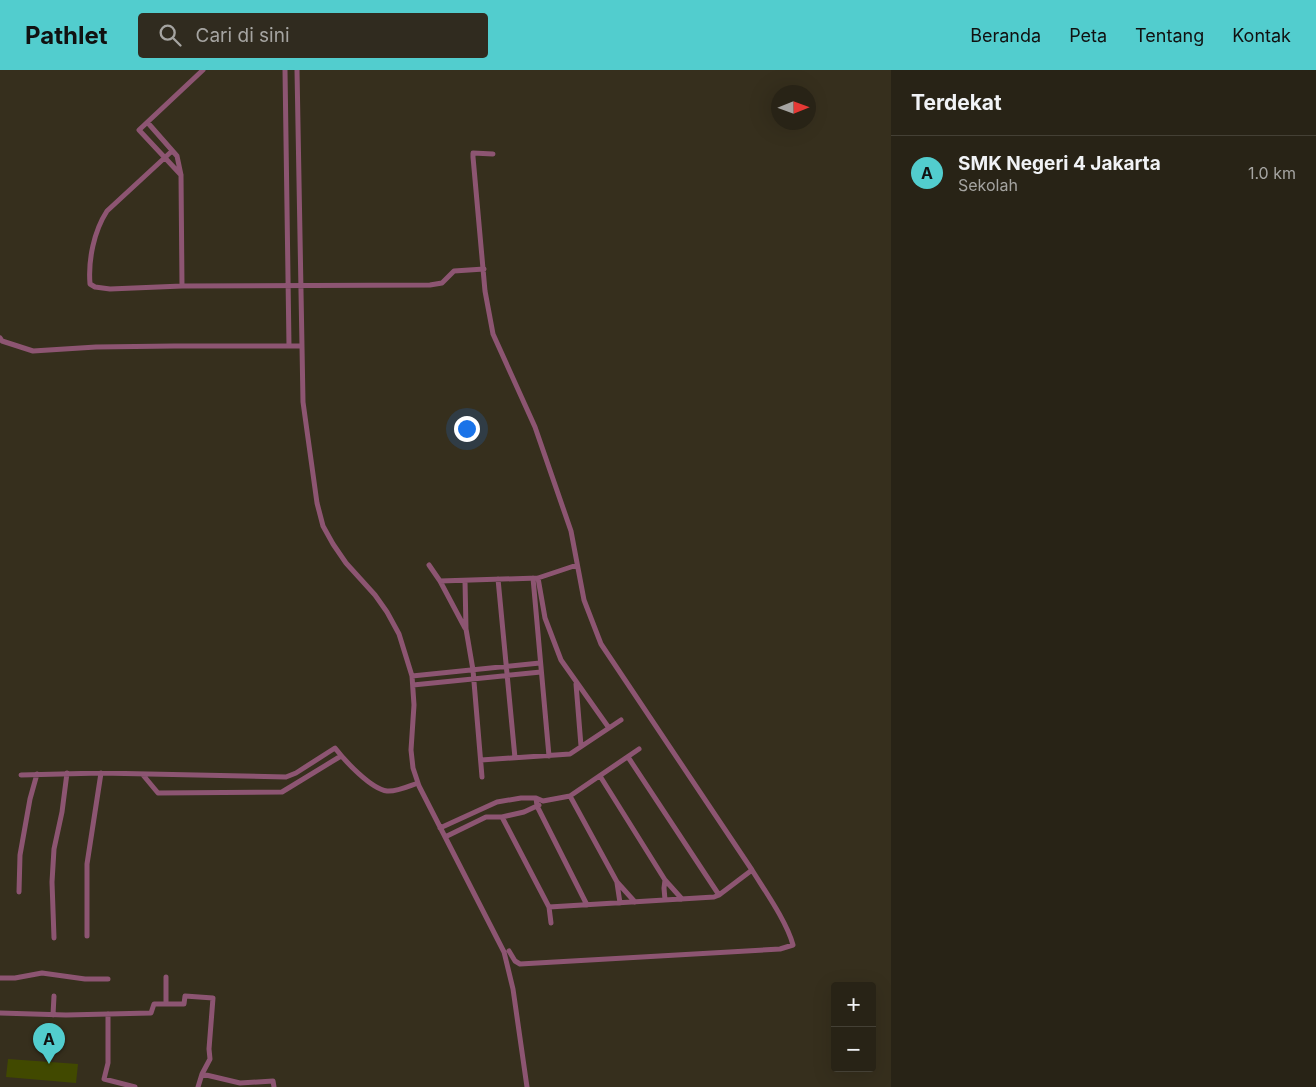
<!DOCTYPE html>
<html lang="id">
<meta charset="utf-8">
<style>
body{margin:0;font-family:Inter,sans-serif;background:#302b1f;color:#f1f3f6}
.controls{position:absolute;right:15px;bottom:15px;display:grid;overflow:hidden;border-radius:5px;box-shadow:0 5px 20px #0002}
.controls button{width:45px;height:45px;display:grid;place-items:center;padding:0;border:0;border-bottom:1px solid #444035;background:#282316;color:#f1f3f6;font:25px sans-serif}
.compass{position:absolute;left:771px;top:15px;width:45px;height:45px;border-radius:50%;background:#282316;box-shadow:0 5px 20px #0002;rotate:89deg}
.you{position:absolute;left:466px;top:358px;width:18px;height:18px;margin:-12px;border:4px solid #fff;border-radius:50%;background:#1a73e8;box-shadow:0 0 0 8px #1a73e833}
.badge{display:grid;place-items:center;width:32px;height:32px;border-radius:50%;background:#52cdce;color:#111;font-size:16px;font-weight:700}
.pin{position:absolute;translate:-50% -41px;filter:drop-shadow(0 1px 2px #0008)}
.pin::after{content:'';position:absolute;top:26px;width:18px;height:15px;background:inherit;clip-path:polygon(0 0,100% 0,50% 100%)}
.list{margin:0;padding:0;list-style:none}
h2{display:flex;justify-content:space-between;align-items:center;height:65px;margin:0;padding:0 20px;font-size:21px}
h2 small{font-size:16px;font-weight:400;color:#a5a4a1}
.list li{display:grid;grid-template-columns:32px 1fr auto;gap:15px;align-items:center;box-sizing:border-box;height:75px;padding:0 20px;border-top:1px solid #444035}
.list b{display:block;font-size:19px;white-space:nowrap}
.list p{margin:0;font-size:16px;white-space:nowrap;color:#a5a4a1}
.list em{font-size:16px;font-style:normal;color:#a5a4a1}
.icon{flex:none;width:28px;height:28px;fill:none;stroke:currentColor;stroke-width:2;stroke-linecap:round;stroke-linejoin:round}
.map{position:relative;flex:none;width:891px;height:1017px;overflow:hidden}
header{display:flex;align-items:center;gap:30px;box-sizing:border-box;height:70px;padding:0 25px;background:#52cdce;color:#111}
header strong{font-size:24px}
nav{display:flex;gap:28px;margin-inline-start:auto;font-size:18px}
.search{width:350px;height:45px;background:#302b1f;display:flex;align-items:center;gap:12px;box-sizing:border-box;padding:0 18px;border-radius:5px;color:#a5a4a1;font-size:19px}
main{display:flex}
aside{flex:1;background:#282316}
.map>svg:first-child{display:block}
.garden{fill:#414900}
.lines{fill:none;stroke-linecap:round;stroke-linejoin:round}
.minor{stroke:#8d5572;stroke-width:5}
</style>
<header>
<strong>Pathlet</strong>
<div class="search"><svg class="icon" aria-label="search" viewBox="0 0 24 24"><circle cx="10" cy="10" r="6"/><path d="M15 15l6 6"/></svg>Cari di sini</div>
<nav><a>Beranda</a><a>Peta</a><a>Tentang</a><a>Kontak</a></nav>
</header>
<main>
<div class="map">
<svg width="891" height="1017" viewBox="0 0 891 1017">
<rect width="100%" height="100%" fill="#362f1d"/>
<path class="garden" d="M8,989L78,994L76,1013L6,1007Z"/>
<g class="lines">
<path class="minor" d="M285,0L289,276
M297,0L303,332L317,433L323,456L333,474L346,493L375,525L387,542L399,564L412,606L414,635L411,680L413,698L419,716L504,882L513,919L527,1017
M148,53L177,86L181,105L182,216
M172,81L107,141C94,161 88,190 90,214L95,217L110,219L182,216L430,215L442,213L454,201L484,199
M493,84L473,83V87L485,221L493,264L535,357L571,461L584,530L601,574L752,800C765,821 787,852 793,875L780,879L520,894L515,891L509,881
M181,105L139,60L203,0
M0,268L2,271L33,281L96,277L174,276H302
M429,495L440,511L465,558
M533,508L549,686
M538,508L545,548L561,590L609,658
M498,509L515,688
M440,511L538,508L577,495
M465,511L466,559L473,600L482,707
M412,606L540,593
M576,614L581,676
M413,615L541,602
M628,687L719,825
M481,690L570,684L621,650
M21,705L101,703L286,707L296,703L335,678C345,691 371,719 387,721C397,722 409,716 418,713
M143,705L158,723L282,722L341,686
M600,706L665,810L682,829
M570,726L617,812L635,832
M536,728L537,736L587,835
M502,747L549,837L551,853
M440,758L497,732L521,728H536L543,731L570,726L639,679
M445,767L486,747H502L524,742L539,735
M617,813L620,833
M19,822L20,785L30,729L37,704
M665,830L664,818L665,810
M549,837L714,827L719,825L752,800
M87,866V794L101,703
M54,868L52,812L54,779L62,742L67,703
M0,908H15L42,903L85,909H108
M166,934H184L185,926L213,928L209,979L210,989L202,1004L198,1017
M0,943L66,945L151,943L154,934H166V907
M108,944V993L104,1009L135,1017
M53,945L54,926
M202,1004L240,1013L273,1011L274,1017"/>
</g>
</svg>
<div class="controls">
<button>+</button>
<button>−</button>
</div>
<svg class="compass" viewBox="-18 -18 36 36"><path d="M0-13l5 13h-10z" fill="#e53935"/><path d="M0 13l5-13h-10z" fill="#a5a4a1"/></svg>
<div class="you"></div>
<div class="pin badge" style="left:49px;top:994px">A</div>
</div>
<aside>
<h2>Terdekat<small></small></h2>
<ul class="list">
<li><span class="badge">A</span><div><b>SMK Negeri 4 Jakarta</b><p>Sekolah</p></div><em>1.0 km</em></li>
</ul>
</aside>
</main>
